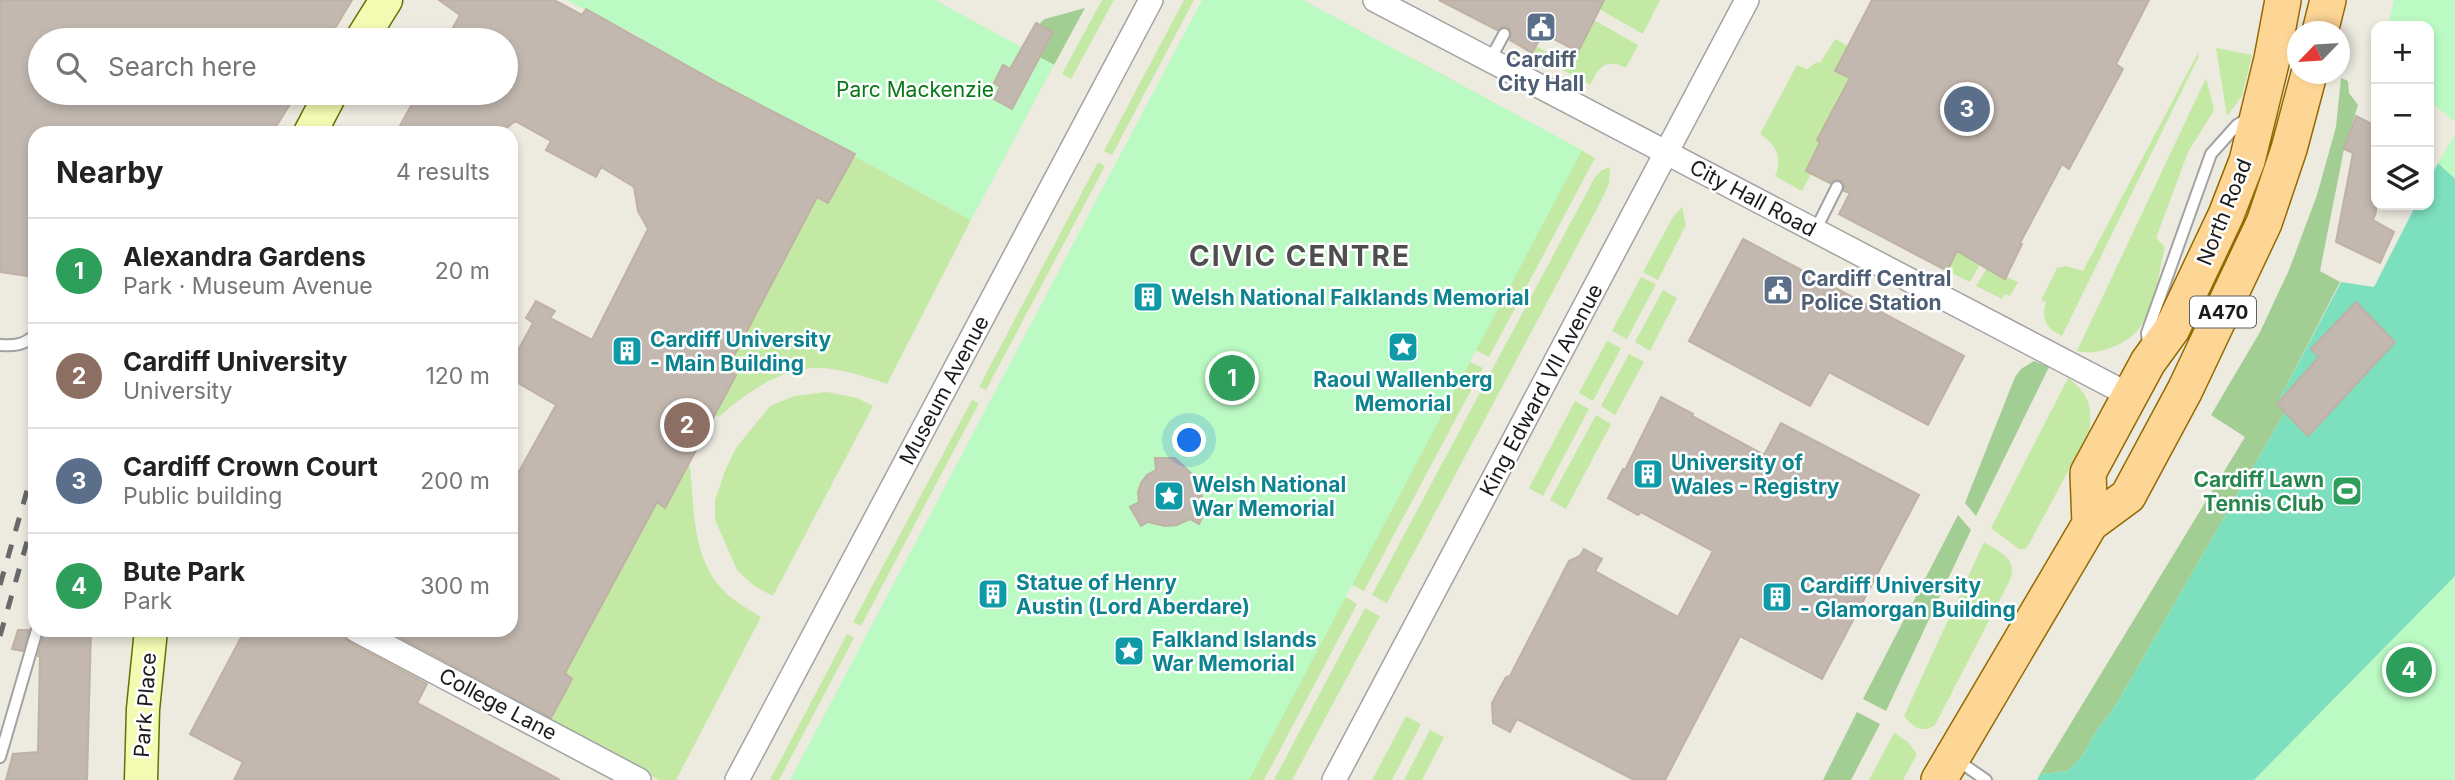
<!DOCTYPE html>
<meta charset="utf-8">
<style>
body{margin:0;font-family:Inter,sans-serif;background:#f2f2f2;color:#222}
.controls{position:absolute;right:21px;top:21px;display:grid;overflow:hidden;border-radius:14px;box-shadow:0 4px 10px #0003}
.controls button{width:63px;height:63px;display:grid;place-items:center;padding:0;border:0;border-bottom:2px solid #e0e0e0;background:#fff;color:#222;font:35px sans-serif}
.compass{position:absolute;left:2287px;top:21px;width:63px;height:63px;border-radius:50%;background:#fff;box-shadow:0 4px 10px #0003;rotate:245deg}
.you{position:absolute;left:1190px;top:441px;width:24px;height:24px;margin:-18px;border:5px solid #fff;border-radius:50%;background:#1a73e8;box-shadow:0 0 0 10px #1a73e833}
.badge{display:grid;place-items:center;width:46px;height:46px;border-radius:50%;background:#ea580c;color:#fff;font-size:23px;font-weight:700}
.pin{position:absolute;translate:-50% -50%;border:4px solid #fff;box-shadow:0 2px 7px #0006}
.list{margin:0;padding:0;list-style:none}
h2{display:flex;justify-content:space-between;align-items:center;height:91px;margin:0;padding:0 28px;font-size:30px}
h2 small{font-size:23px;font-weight:400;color:#767676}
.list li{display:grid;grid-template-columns:46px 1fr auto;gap:21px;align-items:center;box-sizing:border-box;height:105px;padding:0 28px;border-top:2px solid #e0e0e0}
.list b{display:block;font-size:26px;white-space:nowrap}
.list p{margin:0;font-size:23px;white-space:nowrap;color:#767676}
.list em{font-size:23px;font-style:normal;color:#767676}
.icon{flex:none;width:38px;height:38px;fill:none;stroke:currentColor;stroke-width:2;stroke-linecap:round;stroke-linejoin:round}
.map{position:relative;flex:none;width:2455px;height:780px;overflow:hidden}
.search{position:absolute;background:#fff;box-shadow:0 4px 10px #0003;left:28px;top:28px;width:490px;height:77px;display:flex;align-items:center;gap:18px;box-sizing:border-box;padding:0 24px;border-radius:38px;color:#767676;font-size:26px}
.panel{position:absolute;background:#fff;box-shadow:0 4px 10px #0003;left:28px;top:126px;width:490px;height:511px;border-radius:21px}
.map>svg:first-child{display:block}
.grass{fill:#c3e9a4}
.forest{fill:#a2ce94}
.park{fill:#bbfac3}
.pitch{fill:#7cdfbe}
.building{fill:#c2b8b0;stroke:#bfb1a3;stroke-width:2}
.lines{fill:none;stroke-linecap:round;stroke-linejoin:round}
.lane-casing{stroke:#a2a2a2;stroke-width:14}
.street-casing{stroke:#a2a2a2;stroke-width:26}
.secondary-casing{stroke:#607203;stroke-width:35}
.primary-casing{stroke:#936a00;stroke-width:38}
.lane{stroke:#fff;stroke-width:10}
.street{stroke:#fff;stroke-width:23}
.secondary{stroke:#f3fab2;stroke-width:32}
.primary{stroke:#fdd696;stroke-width:35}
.rail{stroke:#696969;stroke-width:5;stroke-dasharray:14 14;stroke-linecap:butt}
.labels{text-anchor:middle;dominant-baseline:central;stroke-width:5;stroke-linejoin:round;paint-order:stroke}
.shield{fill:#fff;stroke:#5f5f5f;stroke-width:2}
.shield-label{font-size:19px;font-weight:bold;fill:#1b1b1b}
.service-label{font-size:21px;font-weight:bold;fill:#4e5e75;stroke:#fff}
.park-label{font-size:21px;fill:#097918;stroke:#fff}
.street-label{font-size:21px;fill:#1b1b1b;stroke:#fff}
.culture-label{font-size:21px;font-weight:bold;fill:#0d838f;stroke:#fff;text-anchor:start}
.leisure-label{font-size:21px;font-weight:bold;fill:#27864d;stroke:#fff;text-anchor:end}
.district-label{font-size:28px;font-weight:bold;letter-spacing:2px;fill:#4e4e4e;stroke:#fff}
</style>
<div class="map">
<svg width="2455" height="780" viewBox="0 0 2455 780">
<rect width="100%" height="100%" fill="#edeae0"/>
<path class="grass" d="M1102,0H1114L1071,79L1062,74Z
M1184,0H1194L1112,155L1104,151Z
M1604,0H1660L1643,34L1599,9Z
M1594,20L1638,45L1626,68C1605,58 1599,67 1590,85L1532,53L1536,46L1570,65Z
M1835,39L1848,46L1836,71L1850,78L1817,140L1820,142L1806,171L1811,174L1802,191L1775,176C1783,158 1776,144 1760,134L1797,65L1807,69L1817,62L1820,63Z
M2216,48L2252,55L2242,96L2227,116Z
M2199,51L2198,58L2062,336C2046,329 2041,319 2046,302L2041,300L2057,268L2066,266L2083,271Z
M1410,57L1595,158L1489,357L1441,332Z
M2206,78L2214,110L2188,152L2156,238L2165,247C2154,290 2156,332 2110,348C2099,352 2088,354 2077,351Z
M854,156L971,220L887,384C864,376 841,368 816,368C781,368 744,394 719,417L715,415L736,375L727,369L817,197L829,203Z
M1098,162L1105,166L986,390L979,387Z
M1610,167L1609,184L1601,201L1387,603L1372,595L1595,177L1602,170Z
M1682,207L1686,225L1658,280L1643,272L1673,217Z
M1957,251L1980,264L1970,282L1947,271Z
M1987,268L2018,282L2010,296L2005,294L2002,299L1976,286Z
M1641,277L1656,284L1627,339L1612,331Z
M1663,290L1677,298L1650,351L1635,342Z
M1607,341L1621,348L1593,401L1579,393Z
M1629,354L1644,362L1615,415L1601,406Z
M1470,362L1483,368L1364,591L1321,569Z
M2068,378C2089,394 2093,406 2089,432L2028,546L2025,549H2019L1991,528Z
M827,392L857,398L873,406L773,596L753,585L737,570L715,520V500L725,471L736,448L770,406L794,396Z
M972,400L979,403L861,626L853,622Z
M1575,401L1589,409L1543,496L1529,488Z
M1596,415L1611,424L1566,509L1550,500Z
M688,465L690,467C695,514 691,566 733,599C742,606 752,611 761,617L676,780H659L550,721L572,679L565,673L657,502L665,507Z
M1984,542C2001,553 2018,558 2010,580L1935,725C1922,734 1913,727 1904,716Z
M1346,597L1357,604L1264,780H1209Z
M1365,608L1380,616L1292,780H1274Z
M847,634L854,638L779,780H770Z
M1406,716L1421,724L1392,780H1372Z
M1430,730L1444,737L1422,780H1404Z
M1894,733L1908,742L1917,754L1903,780H1869Z"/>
<path class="forest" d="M1085,8L1054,65L1026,50L1041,22L1045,19Z
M2341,78L2348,81L2349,93L2358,105L2344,149L2320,271L2340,282L2277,404L2285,412L2116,705L2097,730L2083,755L2068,771L2040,774L2245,437L2211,415L2260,332L2289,270L2317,195L2336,127Z
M2034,361L2049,367L1976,516L1965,503L2015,377L2021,369Z
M1958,515L1971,530L1886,711L1863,699Z
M1857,712L1880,724L1851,780H1823Z"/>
<path class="park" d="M566,0H935L1054,65L971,220L854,156L855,153L846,149L845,150L812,132L813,130L804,126L802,127L636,38L637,35Z
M1202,0H1303L1582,150L1249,780H790Z
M2394,0H2455V122L2429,101V26H2388Z
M2455,134V179L2438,163Z
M2455,576V780H2254L2270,764Z"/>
<path class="pitch" d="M2438,163L2455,179V576L2254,780H2037L2040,774L2068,771L2083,755L2097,730L2116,705L2285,412L2277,404L2341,282L2374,287L2416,205H2429V180Z"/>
<path class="building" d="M0,0H352L328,40H40V93H297L272,133H35V277L0,272Z
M439,0H554L582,15L586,9L720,84L855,154L828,203L817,197L727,369L736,375L665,508L657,502L565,673L572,679L551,718L386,630H511V486L556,405L511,379V363L533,323L526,318L536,301L555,311L550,318L592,340L648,229L638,211L634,187L601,167L596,177L546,150L551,141L515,121L501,133H396L418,93H506V40H446L460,15Z
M1439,0H1604L1578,52L1543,33L1532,53L1510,40L1512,33L1508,27L1503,26L1497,30Z
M1872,0H2149L2116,64L2123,69L2069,169L2062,164L2020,243L2022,244L2005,279L1957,251L1947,271L1839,214L1850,193L1844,191L1843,182L1836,179L1830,183L1806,171L1820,142L1817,140L1850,78L1835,71Z
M1036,23L1053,32L1012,109L994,99L1000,87L994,83L1003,65L1010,69Z
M2356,116L2376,126V212L2373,220L2394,232L2380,263L2336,242L2353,153L2344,149Z
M1743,239L1964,356L1928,425L1829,372L1810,406L1689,341Z
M2356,302L2395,342L2308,436L2277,404L2319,357L2311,349Z
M1661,397L1693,414L1692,416L1764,455L1781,423L1919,495L1822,679L1740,636L1665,780H1634L1517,719L1510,732L1493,723L1492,703L1506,677L1510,676L1569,561L1580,556L1584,549L1602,559L1595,571L1678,617L1713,551L1641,512L1638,515L1608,498L1623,469L1625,470Z
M1155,458H1175L1196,478L1206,509L1199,524L1190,519L1177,525L1165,526L1148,522L1141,526L1130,507L1139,502L1138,492L1141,483L1147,475L1156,470Z
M18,630H29L23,651L12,649Z
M45,630H91L87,780H6L13,754L38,752L40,656H38Z
M245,630H342L344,637L349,642L427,684L417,703L560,780H234L243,762L190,734Z"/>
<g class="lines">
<g class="lane-casing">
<path id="lane" d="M1490,60L1504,34
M1815,231L1837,187
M0,345C15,346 24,345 35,335
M2148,345L2147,333L2211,154L2237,125L2250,117
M0,757L37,630
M1957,760L1986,780"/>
</g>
<g class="street-casing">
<path id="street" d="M1375,0L2131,396
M356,630L639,780
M737,780L1151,0
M1334,780L1747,0"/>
</g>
<g class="secondary-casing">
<path id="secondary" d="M361,40L386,0
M310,133L331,93
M141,780L143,709L151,630"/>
</g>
<g class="primary-casing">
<path id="primary" d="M2320,32L2328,0
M2090,524L2088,473L2148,362L2172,329L2226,215L2247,161L2272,59L2283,0
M1939,780L2090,524L2128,496L2185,390L2264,223L2289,149L2309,74"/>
</g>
<use href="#lane" class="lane"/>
<use href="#street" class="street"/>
<use href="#secondary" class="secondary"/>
<use href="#primary" class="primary"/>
<path class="rail" d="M0,585L35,463
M0,636L35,514"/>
</g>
<defs>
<g id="civic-square" transform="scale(1.575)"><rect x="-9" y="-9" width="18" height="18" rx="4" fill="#5c6f8a" stroke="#fff"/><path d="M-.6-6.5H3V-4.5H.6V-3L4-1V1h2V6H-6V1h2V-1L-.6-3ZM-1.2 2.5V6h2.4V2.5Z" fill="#fff"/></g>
<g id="building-square" transform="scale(1.575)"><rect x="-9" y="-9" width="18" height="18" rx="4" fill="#0f9aa8" stroke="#fff"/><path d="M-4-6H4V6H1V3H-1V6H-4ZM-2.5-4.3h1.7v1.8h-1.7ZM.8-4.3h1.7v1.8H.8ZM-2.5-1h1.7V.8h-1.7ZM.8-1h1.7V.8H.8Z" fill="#fff"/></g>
<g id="sight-square" transform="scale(1.575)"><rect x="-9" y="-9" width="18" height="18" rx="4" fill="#0f9aa8" stroke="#fff"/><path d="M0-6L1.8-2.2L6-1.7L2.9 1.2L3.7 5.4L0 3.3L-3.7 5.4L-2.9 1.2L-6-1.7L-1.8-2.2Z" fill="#fff"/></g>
<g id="stadium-square" transform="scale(1.575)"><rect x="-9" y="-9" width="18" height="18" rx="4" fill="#2e9e5b" stroke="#fff"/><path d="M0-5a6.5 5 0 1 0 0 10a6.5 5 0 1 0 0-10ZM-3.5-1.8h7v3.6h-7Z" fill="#fff"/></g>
</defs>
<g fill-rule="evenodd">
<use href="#civic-square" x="1541" y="27"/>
<use href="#civic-square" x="1778" y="290"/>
<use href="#building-square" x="1148" y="297"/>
<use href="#sight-square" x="1403" y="347"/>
<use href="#building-square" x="627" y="351"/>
<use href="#building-square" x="1648" y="474"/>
<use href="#stadium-square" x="2347" y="491"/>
<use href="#sight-square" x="1169" y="496"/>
<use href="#building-square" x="993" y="594"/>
<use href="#building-square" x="1777" y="597"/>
<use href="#sight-square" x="1129" y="651"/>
</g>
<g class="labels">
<rect class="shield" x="2190" y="296.5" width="66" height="31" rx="5"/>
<g class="shield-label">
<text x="2223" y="312">A470</text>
</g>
<g class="service-label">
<text x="1541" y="59">Cardiff<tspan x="1541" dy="24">City Hall</tspan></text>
<text x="1801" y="278" text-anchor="start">Cardiff Central<tspan x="1801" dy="24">Police Station</tspan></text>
</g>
<g class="park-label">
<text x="915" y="89">Parc Mackenzie</text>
</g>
<g class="street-label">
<text transform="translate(1753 198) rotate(28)">City Hall Road</text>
<text transform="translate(2224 212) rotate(-68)">North Road</text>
<text transform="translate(944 390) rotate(-62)">Museum Avenue</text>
<text transform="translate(1541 390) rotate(-62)">King Edward VII Avenue</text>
<text transform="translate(498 704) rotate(28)">College Lane</text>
<text transform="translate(145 705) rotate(-86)">Park Place</text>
</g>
<g class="culture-label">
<text x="1171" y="297">Welsh National Falklands Memorial</text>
<text x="650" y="339">Cardiff University<tspan x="650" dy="24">- Main Building</tspan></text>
<text x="1403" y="379" text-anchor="middle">Raoul Wallenberg<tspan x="1403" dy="24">Memorial</tspan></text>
<text x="1671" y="462">University of<tspan x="1671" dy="24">Wales - Registry</tspan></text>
<text x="1192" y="484">Welsh National<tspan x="1192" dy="24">War Memorial</tspan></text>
<text x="1016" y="582">Statue of Henry<tspan x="1016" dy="24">Austin (Lord Aberdare)</tspan></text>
<text x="1800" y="585">Cardiff University<tspan x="1800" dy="24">- Glamorgan Building</tspan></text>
<text x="1152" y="639">Falkland Islands<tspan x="1152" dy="24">War Memorial</tspan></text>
</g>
<g class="leisure-label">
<text x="2324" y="479">Cardiff Lawn<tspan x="2324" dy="24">Tennis Club</tspan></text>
</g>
<g class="district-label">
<text x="1300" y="256">CIVIC CENTRE</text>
</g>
</g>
</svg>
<div class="controls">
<button>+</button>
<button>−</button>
<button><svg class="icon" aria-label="layers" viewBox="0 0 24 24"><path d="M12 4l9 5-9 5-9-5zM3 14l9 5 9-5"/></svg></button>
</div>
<svg class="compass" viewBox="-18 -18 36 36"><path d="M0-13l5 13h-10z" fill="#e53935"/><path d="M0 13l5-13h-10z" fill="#767676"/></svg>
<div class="you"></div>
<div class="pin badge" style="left:1232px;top:378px;background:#2e9e5b">1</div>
<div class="pin badge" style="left:687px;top:425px;background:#8d6e63">2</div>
<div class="pin badge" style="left:1967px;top:109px;background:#5c6f8a">3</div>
<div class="pin badge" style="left:2409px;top:670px;background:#2e9e5b">4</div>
<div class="search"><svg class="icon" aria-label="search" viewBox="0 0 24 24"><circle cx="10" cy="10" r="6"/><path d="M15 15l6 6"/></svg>Search here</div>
<section class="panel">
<h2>Nearby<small>4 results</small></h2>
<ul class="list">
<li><span class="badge" style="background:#2e9e5b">1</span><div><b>Alexandra Gardens</b><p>Park · Museum Avenue</p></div><em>20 m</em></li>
<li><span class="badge" style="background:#8d6e63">2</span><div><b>Cardiff University</b><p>University</p></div><em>120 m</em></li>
<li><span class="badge" style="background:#5c6f8a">3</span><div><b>Cardiff Crown Court</b><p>Public building</p></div><em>200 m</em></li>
<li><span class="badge" style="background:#2e9e5b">4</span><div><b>Bute Park</b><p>Park</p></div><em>300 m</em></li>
</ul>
</section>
</div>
